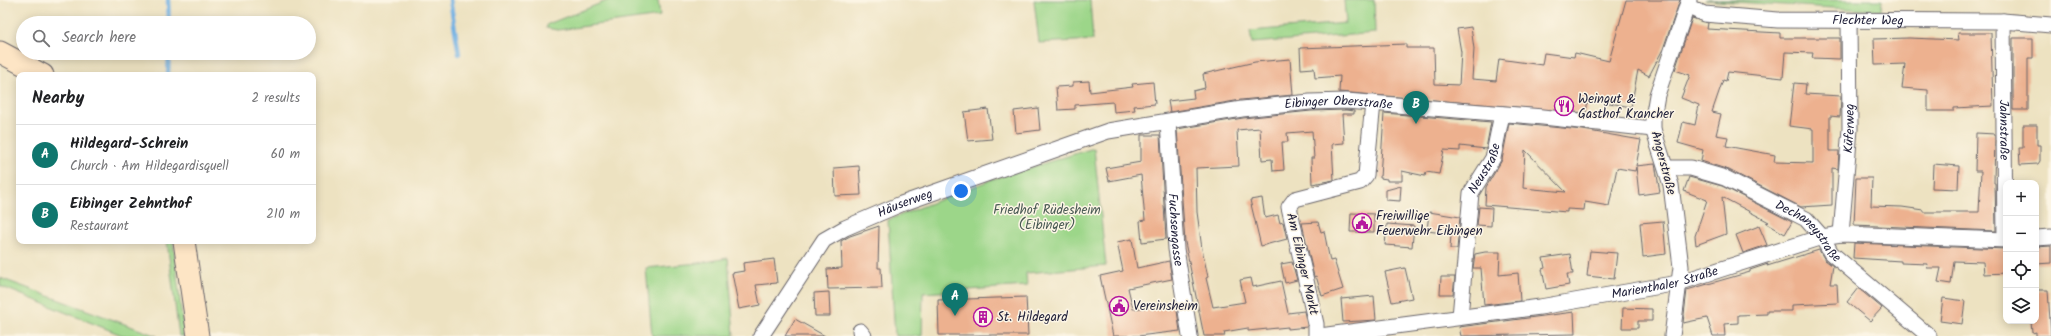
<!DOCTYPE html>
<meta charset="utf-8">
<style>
body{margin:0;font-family:Kalam,sans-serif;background:#f2f2f2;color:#202124}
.controls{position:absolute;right:12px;bottom:12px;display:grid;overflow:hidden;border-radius:8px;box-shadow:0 2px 10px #0003}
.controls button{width:36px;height:36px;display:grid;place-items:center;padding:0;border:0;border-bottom:1px solid #e0e0e0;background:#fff;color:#202124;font:20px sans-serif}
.you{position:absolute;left:961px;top:191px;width:14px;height:14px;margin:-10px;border:3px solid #fff;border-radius:50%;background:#1a73e8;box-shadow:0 0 0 6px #1a73e833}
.badge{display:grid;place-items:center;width:26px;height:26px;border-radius:50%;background:#0f766e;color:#fff;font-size:13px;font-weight:700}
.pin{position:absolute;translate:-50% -33px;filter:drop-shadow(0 1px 2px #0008)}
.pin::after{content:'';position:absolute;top:21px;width:14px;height:12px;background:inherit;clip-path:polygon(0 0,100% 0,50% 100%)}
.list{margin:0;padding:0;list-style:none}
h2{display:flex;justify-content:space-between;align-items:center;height:52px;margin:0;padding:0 16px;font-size:17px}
h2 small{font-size:13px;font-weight:400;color:#757577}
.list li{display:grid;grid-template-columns:26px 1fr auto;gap:12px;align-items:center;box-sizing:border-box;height:60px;padding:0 16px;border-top:1px solid #e0e0e0}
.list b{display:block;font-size:15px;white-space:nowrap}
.list p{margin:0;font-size:13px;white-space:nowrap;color:#757577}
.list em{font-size:13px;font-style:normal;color:#757577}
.icon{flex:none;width:22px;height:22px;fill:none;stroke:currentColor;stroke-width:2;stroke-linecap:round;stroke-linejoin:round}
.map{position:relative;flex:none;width:2051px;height:336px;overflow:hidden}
.search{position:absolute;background:#fff;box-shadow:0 2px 10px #0003;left:16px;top:16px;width:300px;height:44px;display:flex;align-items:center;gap:10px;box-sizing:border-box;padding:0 14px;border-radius:22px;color:#757577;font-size:15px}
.panel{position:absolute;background:#fff;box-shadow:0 2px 10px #0003;left:16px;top:72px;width:300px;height:172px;border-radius:8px}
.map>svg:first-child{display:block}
.green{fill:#9cd689;stroke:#5f7c62}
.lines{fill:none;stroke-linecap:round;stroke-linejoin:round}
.stream{stroke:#6fb0e3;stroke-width:4.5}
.building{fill:#edb18f;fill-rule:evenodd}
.minor-casing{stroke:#69656a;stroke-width:17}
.secondary-casing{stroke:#69656a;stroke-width:23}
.minor{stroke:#fff;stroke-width:15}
.secondary{stroke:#fde5c5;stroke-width:21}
.labels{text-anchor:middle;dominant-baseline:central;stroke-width:3;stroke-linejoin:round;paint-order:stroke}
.street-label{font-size:13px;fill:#22223b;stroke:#fcf5e5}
.poi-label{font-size:13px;fill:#22223b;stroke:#fcf5e5;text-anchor:start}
.park-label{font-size:13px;fill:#475852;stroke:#fcf5e5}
</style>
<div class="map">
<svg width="2051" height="336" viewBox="0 0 2051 336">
<rect width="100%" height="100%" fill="#fcf5e5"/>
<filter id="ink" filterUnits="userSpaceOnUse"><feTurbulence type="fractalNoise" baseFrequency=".025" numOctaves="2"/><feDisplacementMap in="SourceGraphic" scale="8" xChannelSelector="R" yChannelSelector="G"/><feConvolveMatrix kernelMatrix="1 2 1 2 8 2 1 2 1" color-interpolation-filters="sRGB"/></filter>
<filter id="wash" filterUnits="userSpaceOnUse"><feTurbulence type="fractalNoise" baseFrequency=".012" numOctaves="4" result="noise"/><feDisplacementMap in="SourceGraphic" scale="16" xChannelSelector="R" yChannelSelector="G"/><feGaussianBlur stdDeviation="0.9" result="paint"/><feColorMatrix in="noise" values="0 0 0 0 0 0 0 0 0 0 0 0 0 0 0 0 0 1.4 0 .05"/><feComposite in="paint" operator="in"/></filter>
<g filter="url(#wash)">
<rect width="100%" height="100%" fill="#ede2c1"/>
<path class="green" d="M609,0H658L660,16L558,30L546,28L548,24Z
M1034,0H1090L1093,40L1039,43Z
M1344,0H1374L1375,33L1252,43L1250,31L1346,23Z
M1705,0H1882L1881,11Z
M1094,148L1106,266L1026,273L1027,286L923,293L922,336H895L888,220L993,179Z
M167,241H173L184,336H179Z
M728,258L734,336H652L646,268L699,263Z
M0,278L157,336H124L0,286Z"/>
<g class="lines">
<path class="stream" d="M168,0L169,23
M450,0L459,54
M168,75L169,53"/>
</g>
<g id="blocks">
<path class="building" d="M1626,0H1680L1663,49L1649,76L1638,70L1631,107L1588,99L1586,113L1339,92L1340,76L1315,78L1314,68L1301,69L1300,48L1406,44V48H1434L1435,84L1459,85L1461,52L1457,29L1471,27L1474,49L1472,79L1496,81L1499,59L1542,65L1544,53L1574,57L1575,53L1609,61Z
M1692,18L1708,23L1707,29L1780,33V38H1840V59L1812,58L1813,53L1785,52L1783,78L1728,72L1726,81L1723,80L1712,112L1721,114L1716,135L1728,137L1726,146L1775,155L1774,162L1813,163V129L1789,126L1794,83L1806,84L1805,94L1841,96L1840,117L1830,116V151H1839L1838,169L1832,168V205L1801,207L1729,170L1701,161L1703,150L1678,143L1683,122L1695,125L1699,105L1681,98L1690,75L1675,70Z
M1958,33H1991L1993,106L1954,108V111H1928V90L1902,88L1905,64L1875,65L1874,39L1909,38L1959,40Z
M2013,38H2033V58H2028V110H2013Z
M1290,59L1293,95L1241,100L1170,112L1168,101L1194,98L1193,91L1205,88L1203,74L1255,62Z
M1089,81L1090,92L1133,87L1132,84L1153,82L1155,104L1134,106L1135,110L1114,112L1113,102L1075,105V109L1058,110L1056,87L1073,86V82Z
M1038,108L1040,130L1016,133L1014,111Z
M988,109L992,139L968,141L964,112Z
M1346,110L1354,111V114H1342L1344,143L1332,144L1334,180L1312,184L1311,158H1314L1312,131L1287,133L1288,142H1282L1284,170L1273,171L1272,159L1262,160L1260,128L1237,130L1239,166L1196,168L1197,212L1202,249L1208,277L1206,278L1213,307L1245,302L1240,280L1251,278L1253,287L1281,281L1288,313L1304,311L1307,325V327L1288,329V327L1248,331V328L1224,332L1225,336H1204L1185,242L1177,129L1243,118L1311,111Z
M1384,113L1491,122L1486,149L1460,146V151L1444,150L1439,174L1426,172L1425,176L1402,171V181H1387V179L1380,178Z
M1509,123L1583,130L1641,140L1636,166L1655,164L1660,192L1639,195L1636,167L1635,171L1617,168L1609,206L1585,202L1584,210L1567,209V212L1485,205L1486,187L1502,160ZM1525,150L1566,192L1523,188Z
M2023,125H2037V145H2040V161L2038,164L2020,165L2019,148H2023Z
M1976,133L1995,134L1994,183H1995L1996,231L1854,225L1856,178H1872L1871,206L1902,207L1923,210V212H1979L1981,171H1975Z
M1141,135H1160L1166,239L1142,242L1140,221L1145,220L1141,175L1109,181L1106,168L1141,162Z
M1933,164L1959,166L1958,189L1932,188Z
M859,166L861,195L835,196L834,168Z
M1689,177L1722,186L1792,222L1785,234L1766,223L1769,222L1722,197L1726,234L1696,245L1695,236L1707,200L1684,191Z
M1401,186L1400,201L1386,200V190Z
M1262,198L1265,218L1278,215L1280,223L1283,222L1287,239L1261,246L1250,200Z
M1479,207L1492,208L1491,226L1477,225Z
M1429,212L1460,217L1457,249H1450L1451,234L1427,231Z
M1351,213L1374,214V232H1350Z
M1663,221L1666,254L1643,257L1640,223Z
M1318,222L1321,232L1324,231L1330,261L1334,260L1343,289L1322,296L1316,276L1314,277L1302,223Z
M1387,224L1414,226L1412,247L1385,245Z
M879,226L878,268H881L882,288L828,289L827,269L842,268L841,241L850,236Z
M1759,226L1767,245L1743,253L1736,235Z
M1132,239L1137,268L1169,261L1172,279L1128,288L1133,309L1176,304L1180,331L1138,336H1113L1100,276L1123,271L1117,242Z
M1854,243L2006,249V273L1984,274L1983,262L1954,261L1951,284L1938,282L1941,268H1927L1928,264L1901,263V261L1853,258Z
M2051,246V263L2036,264V247Z
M1819,250L1825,260L1833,266L1830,284H1837L1838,303L1792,305V311H1767V314L1738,315V323L1724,324L1725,336H1713L1707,318L1683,323L1687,290L1750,272V270L1768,264L1767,266Z
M1590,251L1617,253L1614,279L1587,276Z
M1485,252H1500L1499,275L1518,273L1520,301L1484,305L1481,268H1473L1475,254Z
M1570,254L1573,274H1567L1569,285L1546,289L1542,269L1545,268L1543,258Z
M774,259L777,283L756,285L760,305L739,309L732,273L744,271L743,263Z
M1292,262L1297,280L1285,283L1281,264Z
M1405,268L1412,298L1392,302L1385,272Z
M1441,277H1455L1453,294H1440Z
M1858,288L1882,308L1870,321L1847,302Z
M2036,290H2048L2051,336H2036V332L2032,333L2031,321H2036Z
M829,292L830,316H815L814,293Z
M1374,296L1376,320L1343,322L1341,299Z
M1026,297L1028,335H939L938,300Z
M1943,298L1965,301L1962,324L1940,321Z
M1623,308L1652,309V321H1638V328H1622Z
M1574,312L1575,334L1461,336L1459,327Z
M795,319L825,336H785Z"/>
</g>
</g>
<g filter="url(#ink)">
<use href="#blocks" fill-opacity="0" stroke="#69656a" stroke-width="1"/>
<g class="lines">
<g class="minor-casing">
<g id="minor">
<path id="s1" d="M1687,6L1704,14L1778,20L2003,21L2051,25"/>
<path id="s2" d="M2003,21L2005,240"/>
<path id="s3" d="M1168,122L1176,249L1190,336"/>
<path id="s4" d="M1666,168H1691L1725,178L1806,219L1822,237L1831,253L1929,336"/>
<path id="s5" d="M1841,234L1850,129L1849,21"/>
<path d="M2036,238L2051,237"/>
<path id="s6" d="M1460,317L1471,193L1493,158L1502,114"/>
<path d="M860,331L864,336"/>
<path id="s7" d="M761,336L824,240L845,228L901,204L1108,131L1242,109L1310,102L1346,101L1543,117L1653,129"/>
<path d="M1316,336V324L1289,207L1295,199L1360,182L1366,175L1373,103"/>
<path id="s8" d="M1320,336L1540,307L1678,283L1822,237L1841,234L2006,240"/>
<path d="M1672,336L1681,267L1671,185L1653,129V118L1657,95L1689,0"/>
</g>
</g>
<g class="secondary-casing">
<path id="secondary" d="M0,52L43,75
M184,241L198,336"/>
</g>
<use href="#minor" class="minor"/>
<use href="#secondary" class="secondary"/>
</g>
</g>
<defs>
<g id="restaurant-ring" transform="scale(1)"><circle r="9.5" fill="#fcf5e5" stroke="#b5179e" stroke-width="1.5"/><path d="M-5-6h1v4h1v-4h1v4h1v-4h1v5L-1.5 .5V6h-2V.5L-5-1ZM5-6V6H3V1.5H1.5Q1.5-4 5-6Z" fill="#b5179e"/></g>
<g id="civic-ring" transform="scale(1)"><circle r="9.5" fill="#fcf5e5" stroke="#b5179e" stroke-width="1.5"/><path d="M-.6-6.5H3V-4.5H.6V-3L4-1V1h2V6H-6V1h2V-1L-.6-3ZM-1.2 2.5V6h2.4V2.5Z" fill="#b5179e"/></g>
<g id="building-ring" transform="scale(1)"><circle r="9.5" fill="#fcf5e5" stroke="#b5179e" stroke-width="1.5"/><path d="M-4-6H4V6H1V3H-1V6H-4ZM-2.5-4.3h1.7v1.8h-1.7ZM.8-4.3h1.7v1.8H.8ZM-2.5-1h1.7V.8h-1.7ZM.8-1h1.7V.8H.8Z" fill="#b5179e"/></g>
</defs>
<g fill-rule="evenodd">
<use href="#restaurant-ring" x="1564" y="106"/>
<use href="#civic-ring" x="1362" y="223"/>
<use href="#civic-ring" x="1119" y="306"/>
<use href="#building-ring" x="983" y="317"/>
</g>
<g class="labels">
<g class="street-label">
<text stroke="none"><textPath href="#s1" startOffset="183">Flechter Weg</textPath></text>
<text stroke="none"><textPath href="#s7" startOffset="652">Eibinger Oberstraße</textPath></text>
<text stroke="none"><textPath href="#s5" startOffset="106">Küferweg</textPath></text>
<text stroke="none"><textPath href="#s2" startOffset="109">Jahnstraße</textPath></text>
<text transform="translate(1663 163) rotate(75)">Angerstraße</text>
<text stroke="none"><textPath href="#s6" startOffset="153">Neustraße</textPath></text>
<text stroke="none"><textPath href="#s7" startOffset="204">Häuserweg</textPath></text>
<text stroke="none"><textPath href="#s3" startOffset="108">Fuchsengasse</textPath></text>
<text stroke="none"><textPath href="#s4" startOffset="161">Dechaneystraße</textPath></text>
<text transform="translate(1302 264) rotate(77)">Am Eibinger Markt</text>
<text stroke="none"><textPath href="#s8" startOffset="349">Marienthaler Straße</textPath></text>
</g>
<g class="poi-label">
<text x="1578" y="99">Weingut &amp;<tspan x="1578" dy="15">Gasthof Krancher</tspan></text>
<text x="1376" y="216">Freiwillige<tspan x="1376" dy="15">Feuerwehr Eibingen</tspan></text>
<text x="1133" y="306">Vereinsheim</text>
<text x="997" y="317">St. Hildegard</text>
</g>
<g class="park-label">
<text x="1047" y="210">Friedhof Rüdesheim<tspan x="1047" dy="15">(Eibinger)</tspan></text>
</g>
</g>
</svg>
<div class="controls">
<button>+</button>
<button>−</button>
<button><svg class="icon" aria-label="locate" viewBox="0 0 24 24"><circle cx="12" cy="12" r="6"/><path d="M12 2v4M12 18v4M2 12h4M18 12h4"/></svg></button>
<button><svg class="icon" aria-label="layers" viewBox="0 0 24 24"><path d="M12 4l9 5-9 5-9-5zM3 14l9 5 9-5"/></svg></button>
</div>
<div class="you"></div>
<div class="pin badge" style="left:955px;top:316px">A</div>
<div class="pin badge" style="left:1416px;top:124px">B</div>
<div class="search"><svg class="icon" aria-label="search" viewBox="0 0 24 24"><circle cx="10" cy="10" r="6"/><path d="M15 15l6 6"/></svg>Search here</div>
<section class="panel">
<h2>Nearby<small>2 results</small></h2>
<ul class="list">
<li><span class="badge">A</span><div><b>Hildegard-Schrein</b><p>Church · Am Hildegardisquell</p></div><em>60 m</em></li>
<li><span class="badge">B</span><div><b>Eibinger Zehnthof</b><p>Restaurant</p></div><em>210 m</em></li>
</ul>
</section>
</div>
